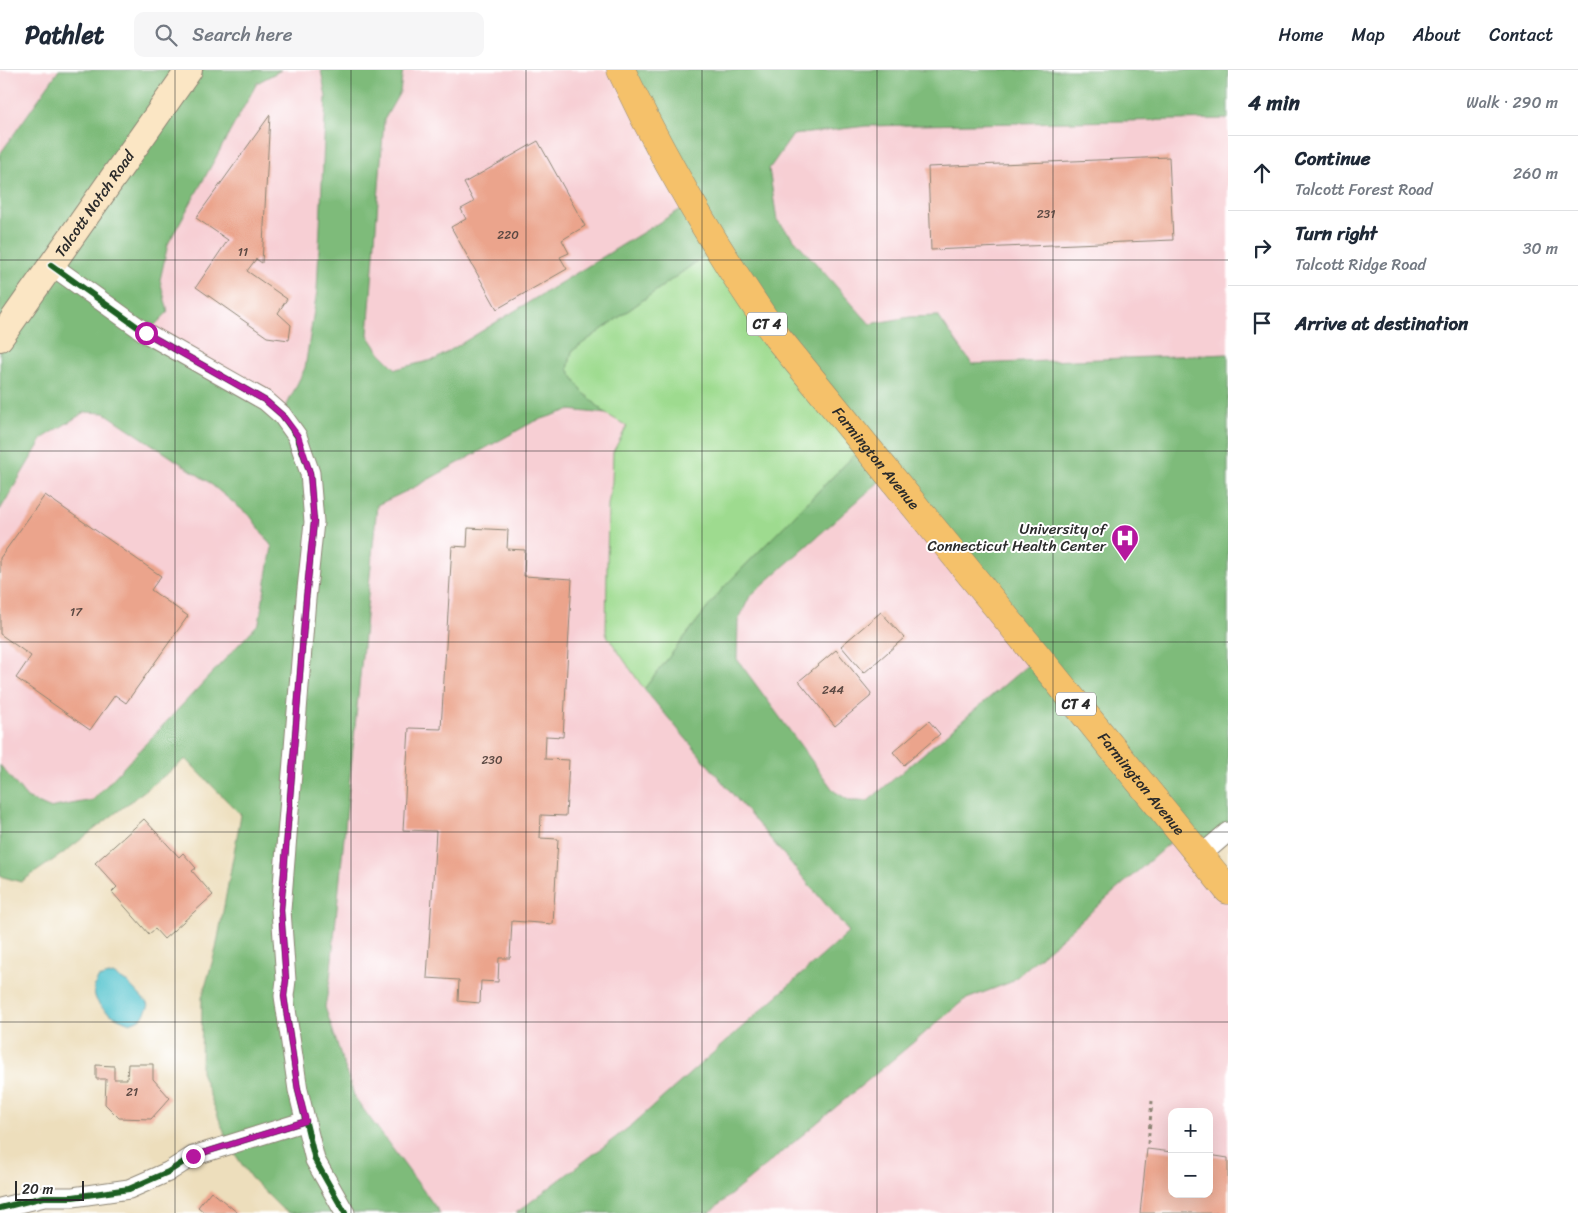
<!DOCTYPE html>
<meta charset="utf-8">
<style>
body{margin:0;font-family:Sriracha,sans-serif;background:#f6f6f7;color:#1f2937}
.controls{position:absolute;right:15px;bottom:15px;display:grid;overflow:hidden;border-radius:10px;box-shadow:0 5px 20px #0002}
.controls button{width:45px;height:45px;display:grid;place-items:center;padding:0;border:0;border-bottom:1px solid #e0e1e3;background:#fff;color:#1f2937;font:25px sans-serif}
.scale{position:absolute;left:15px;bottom:12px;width:69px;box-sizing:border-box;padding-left:5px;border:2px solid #2b2b2b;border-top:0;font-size:14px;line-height:18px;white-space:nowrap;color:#2b2b2b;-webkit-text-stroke:4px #fff;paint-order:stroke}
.stop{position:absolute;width:15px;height:15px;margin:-11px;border:4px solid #b5179e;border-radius:50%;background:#fff}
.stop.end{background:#b5179e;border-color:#fff;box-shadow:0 1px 5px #0008}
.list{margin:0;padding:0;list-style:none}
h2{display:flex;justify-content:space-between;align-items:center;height:65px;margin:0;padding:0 20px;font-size:21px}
h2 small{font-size:16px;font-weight:400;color:#747a83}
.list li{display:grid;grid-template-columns:32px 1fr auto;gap:15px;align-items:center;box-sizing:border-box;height:75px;padding:0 20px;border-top:1px solid #e0e1e3}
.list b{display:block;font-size:19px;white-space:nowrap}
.list p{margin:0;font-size:16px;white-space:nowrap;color:#747a83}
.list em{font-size:16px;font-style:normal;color:#747a83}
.icon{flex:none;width:28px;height:28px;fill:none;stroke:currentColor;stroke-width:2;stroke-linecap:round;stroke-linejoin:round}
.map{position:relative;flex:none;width:1228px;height:1143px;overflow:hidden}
header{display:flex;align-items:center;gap:30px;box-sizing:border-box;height:70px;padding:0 25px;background:#fff;border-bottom:1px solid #e0e1e3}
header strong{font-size:24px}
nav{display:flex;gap:28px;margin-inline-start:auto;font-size:18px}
.search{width:350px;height:45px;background:#f6f6f7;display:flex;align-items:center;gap:12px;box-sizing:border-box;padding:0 18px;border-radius:10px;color:#747a83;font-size:19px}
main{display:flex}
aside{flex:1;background:#fff}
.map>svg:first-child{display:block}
.built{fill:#f7cfd4;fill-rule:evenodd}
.green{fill:#9edb8f;stroke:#64835d}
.forest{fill:#7ebb7a;stroke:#547352;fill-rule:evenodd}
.water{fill:#58c5cf;stroke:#42787d}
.building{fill:#eba48c}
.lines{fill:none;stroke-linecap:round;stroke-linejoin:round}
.street-casing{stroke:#8c8474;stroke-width:21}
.secondary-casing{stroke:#8c8474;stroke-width:28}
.primary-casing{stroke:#8c8474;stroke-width:29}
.path{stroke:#8c8474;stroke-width:3;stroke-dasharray:4 4;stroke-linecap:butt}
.street{stroke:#fff;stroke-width:19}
.secondary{stroke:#fbe6c4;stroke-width:26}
.primary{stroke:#f5c16b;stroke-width:28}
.cycleway-casing{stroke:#fff;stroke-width:9}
.cycleway{stroke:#1b5e20;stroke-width:6}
.route{stroke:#b5179e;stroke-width:6}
.grid{fill:none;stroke:#2b2b2b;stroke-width:1;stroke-opacity:0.55}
.labels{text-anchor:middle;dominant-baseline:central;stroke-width:4;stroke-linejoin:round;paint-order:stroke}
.number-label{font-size:12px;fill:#5b4943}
.shield{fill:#fff;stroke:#6b6b6b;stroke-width:1}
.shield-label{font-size:14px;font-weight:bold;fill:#2b2b2b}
.street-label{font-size:15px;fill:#2b2b2b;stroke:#fff}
.poi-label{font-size:15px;fill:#2b2b2b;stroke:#fff;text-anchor:end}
</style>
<header>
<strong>Pathlet</strong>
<div class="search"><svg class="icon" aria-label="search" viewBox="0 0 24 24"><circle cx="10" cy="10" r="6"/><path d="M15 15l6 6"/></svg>Search here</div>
<nav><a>Home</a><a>Map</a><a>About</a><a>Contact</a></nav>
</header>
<main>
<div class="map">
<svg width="1228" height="1143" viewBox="0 0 1228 1143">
<rect width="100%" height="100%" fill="#fff"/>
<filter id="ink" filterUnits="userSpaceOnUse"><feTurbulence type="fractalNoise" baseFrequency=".02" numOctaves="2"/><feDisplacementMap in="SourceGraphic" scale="10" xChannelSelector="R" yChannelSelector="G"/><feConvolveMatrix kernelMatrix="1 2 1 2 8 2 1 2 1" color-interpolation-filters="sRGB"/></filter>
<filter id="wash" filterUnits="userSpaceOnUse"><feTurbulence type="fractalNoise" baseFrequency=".0096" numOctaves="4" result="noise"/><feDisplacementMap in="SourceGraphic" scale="20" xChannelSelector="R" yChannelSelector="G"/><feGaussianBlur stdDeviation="1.12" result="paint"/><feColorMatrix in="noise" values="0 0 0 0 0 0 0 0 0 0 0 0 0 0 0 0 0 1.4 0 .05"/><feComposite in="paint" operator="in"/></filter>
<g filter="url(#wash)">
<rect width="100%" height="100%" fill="#eddebc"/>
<path class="built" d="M0,0H59L0,84Z
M281,0H321L326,27L317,221L305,298L282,345L146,263L168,242L160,210L168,174L257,13Z
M403,0H621L692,133L436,289L396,299L380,283L368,265L384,50L400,22Z
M674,0H1228V735L902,360Z
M569,340L606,344L627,356L613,382L612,412L608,435L606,564L644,619L849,862L632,1055L516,1143H440L355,1028L325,937L330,909L377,435L413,418L533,352Z
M85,342L105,343L207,411L251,447L272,477L259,553L92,730L49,738L27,728L0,695V440L43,368Z
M888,404L1038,587L868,731H850L834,721L737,589L738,551L750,526Z
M1181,763L1228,820V1143H709L964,930L1011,912ZM1172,1042H1209V1124H1172Z"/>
<path class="green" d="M717,177L864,375L723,518L644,619L606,564L608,435L612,412L613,382L627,356L606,344L582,321L568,299L572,281Z"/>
<path class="forest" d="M59,0H281L257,13L168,174L160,210L168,242L147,263L282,345L305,298L317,221L326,27L321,0H403L400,22L384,50L368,265L380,283L396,299L436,289L691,133L621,0H1228V49L866,56L793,65L769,99L777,150L870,254L910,247L938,246L972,294L1228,284V762L1200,786L1180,764L1011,912L964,930L709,1143H516L632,1055L849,862L644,619L723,518L864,375L717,177L572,281L568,299L582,321L606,344L569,340L533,352L413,418L377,435L330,909L325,937L355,1028L440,1143H289L282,1139L251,1108L229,1075L201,1002L202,928L216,879L241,745L186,689L62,784L21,812L0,806V695L27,728L49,738L93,730L259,553L272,477L251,447L207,411L105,343L85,342L43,368L0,440V84ZM888,404L1037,587L868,731H850L834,721L737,589L738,551L750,526Z"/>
<path class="water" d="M113,904L128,913L149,935L142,948L130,953C115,947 94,939 94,919C94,916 97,911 98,908Z"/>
<g id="blocks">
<path class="building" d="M270,45L262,193L256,189L247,201L287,229L278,243L291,255L289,270L267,267L196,217L228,170L196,148Z
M538,71L585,156L562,170L569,183L560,187L567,199L497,239L451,157L466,149L461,139L474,132L464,113Z
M1169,87L1173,170L931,180L928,97Z
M45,425L161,506L151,520L188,546L126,633L115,625L90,660L16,608L31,586L0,564V488Z
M468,458L508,460L507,479L525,480L524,506L572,509L563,667L546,666L545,689L569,690L566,746L541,745L540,768L558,769L553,854L512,851L510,888H499L498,912L481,911L480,933L458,931L459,910L427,908L436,761L403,760L409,658L441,659L452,476L467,477Z
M881,542L904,568L864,603L841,576Z
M836,580L871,623L870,627L835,656L799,611Z
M929,651L940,664L904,695L893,682Z
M144,749L179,787L183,783L196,798L192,801L213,825L164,869L155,859L149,864L112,822L117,817L95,793Z
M128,994H153V1009L170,1028L151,1049L119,1048L105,1034L106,1009H96V995L114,996V1009H127Z
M1147,1079L1172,1082V1124H1209V1085L1228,1088V1143H1140Z
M211,1121L238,1143H205L198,1137Z"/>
</g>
</g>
<g filter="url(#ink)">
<use href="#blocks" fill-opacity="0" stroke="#8c8474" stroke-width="1"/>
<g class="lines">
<g class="street-casing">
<path id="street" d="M51,195L146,263L266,331L282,345L297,366L310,403L314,452L306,529L281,840L286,910L284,926L298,1020L315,1090L345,1143
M1200,786L1228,762
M0,1138L44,1127H73L129,1119L168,1102L193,1086L306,1051"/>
</g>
<g class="secondary-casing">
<g id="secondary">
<path id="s1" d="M0,268L189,0"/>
</g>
</g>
<g class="primary-casing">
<g id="primary">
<path id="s2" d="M621,0C665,93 718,183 777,267L1228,820"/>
</g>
</g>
<path class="path" d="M1148,1074L1152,1031"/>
<use href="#street" class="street"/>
<use href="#secondary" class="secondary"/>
<use href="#primary" class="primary"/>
<g class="cycleway-casing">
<path id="cycleway" d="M51,195L146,263L266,331L282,345L297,366L310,403L314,452L306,529L281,840L286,910L284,926L298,1020L315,1090L345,1143
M0,1138L44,1127H73L129,1119L168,1102L193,1086L306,1051"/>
</g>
<use href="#cycleway" class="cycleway"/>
</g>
</g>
<g class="lines" filter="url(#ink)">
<path class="route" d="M146,263L266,331L282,345L298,366L310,403L314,452L306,529L281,840L286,910L284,926L298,1020L306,1051L193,1086"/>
</g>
<path class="grid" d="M175,0V1143M351,0V1143M526,0V1143M702,0V1143M877,0V1143M1053,0V1143M0,190H1228M0,381H1228M0,572H1228M0,762H1228M0,952H1228"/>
<defs>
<g id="hospital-pin" transform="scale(1.4375)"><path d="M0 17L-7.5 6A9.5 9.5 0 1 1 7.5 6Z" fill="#b5179e" stroke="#fff"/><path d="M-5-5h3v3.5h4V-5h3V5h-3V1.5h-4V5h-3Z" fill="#fff"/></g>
</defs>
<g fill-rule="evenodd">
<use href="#hospital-pin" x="1125" y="468"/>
</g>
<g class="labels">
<g class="number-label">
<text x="1046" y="144">231</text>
<text x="508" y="165">220</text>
<text x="243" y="182">11</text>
<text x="76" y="542">17</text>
<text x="833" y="620">244</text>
<text x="492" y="690">230</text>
<text x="132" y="1022">21</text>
</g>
<g class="shield">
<rect x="747" y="242.5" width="40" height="23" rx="4"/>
<rect x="1056" y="622.5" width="40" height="23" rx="4"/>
</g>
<g class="shield-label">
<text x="767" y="254">CT 4</text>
<text x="1076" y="634">CT 4</text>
</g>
<g class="street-label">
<text stroke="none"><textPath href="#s1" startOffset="164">Talcott Notch Road</textPath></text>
<text stroke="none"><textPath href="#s2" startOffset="466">Farmington Avenue</textPath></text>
<text stroke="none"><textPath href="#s2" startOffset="886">Farmington Avenue</textPath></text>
</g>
<g class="poi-label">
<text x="1106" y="459">University of<tspan x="1106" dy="17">Connecticut Health Center</tspan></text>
</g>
</g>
</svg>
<div class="controls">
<button>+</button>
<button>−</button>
</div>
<div class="scale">20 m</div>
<div class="stop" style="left:146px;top:263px"></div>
<div class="stop end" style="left:193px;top:1086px"></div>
</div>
<aside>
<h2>4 min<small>Walk · 290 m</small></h2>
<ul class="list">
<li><svg class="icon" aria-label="ahead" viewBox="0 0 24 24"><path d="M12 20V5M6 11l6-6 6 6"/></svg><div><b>Continue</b><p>Talcott Forest Road</p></div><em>260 m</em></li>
<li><svg class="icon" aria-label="right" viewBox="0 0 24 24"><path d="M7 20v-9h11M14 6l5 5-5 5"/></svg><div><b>Turn right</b><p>Talcott Ridge Road</p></div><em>30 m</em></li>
<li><svg class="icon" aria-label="arrive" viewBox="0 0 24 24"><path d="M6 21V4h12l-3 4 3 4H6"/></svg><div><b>Arrive at destination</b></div></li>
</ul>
</aside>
</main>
